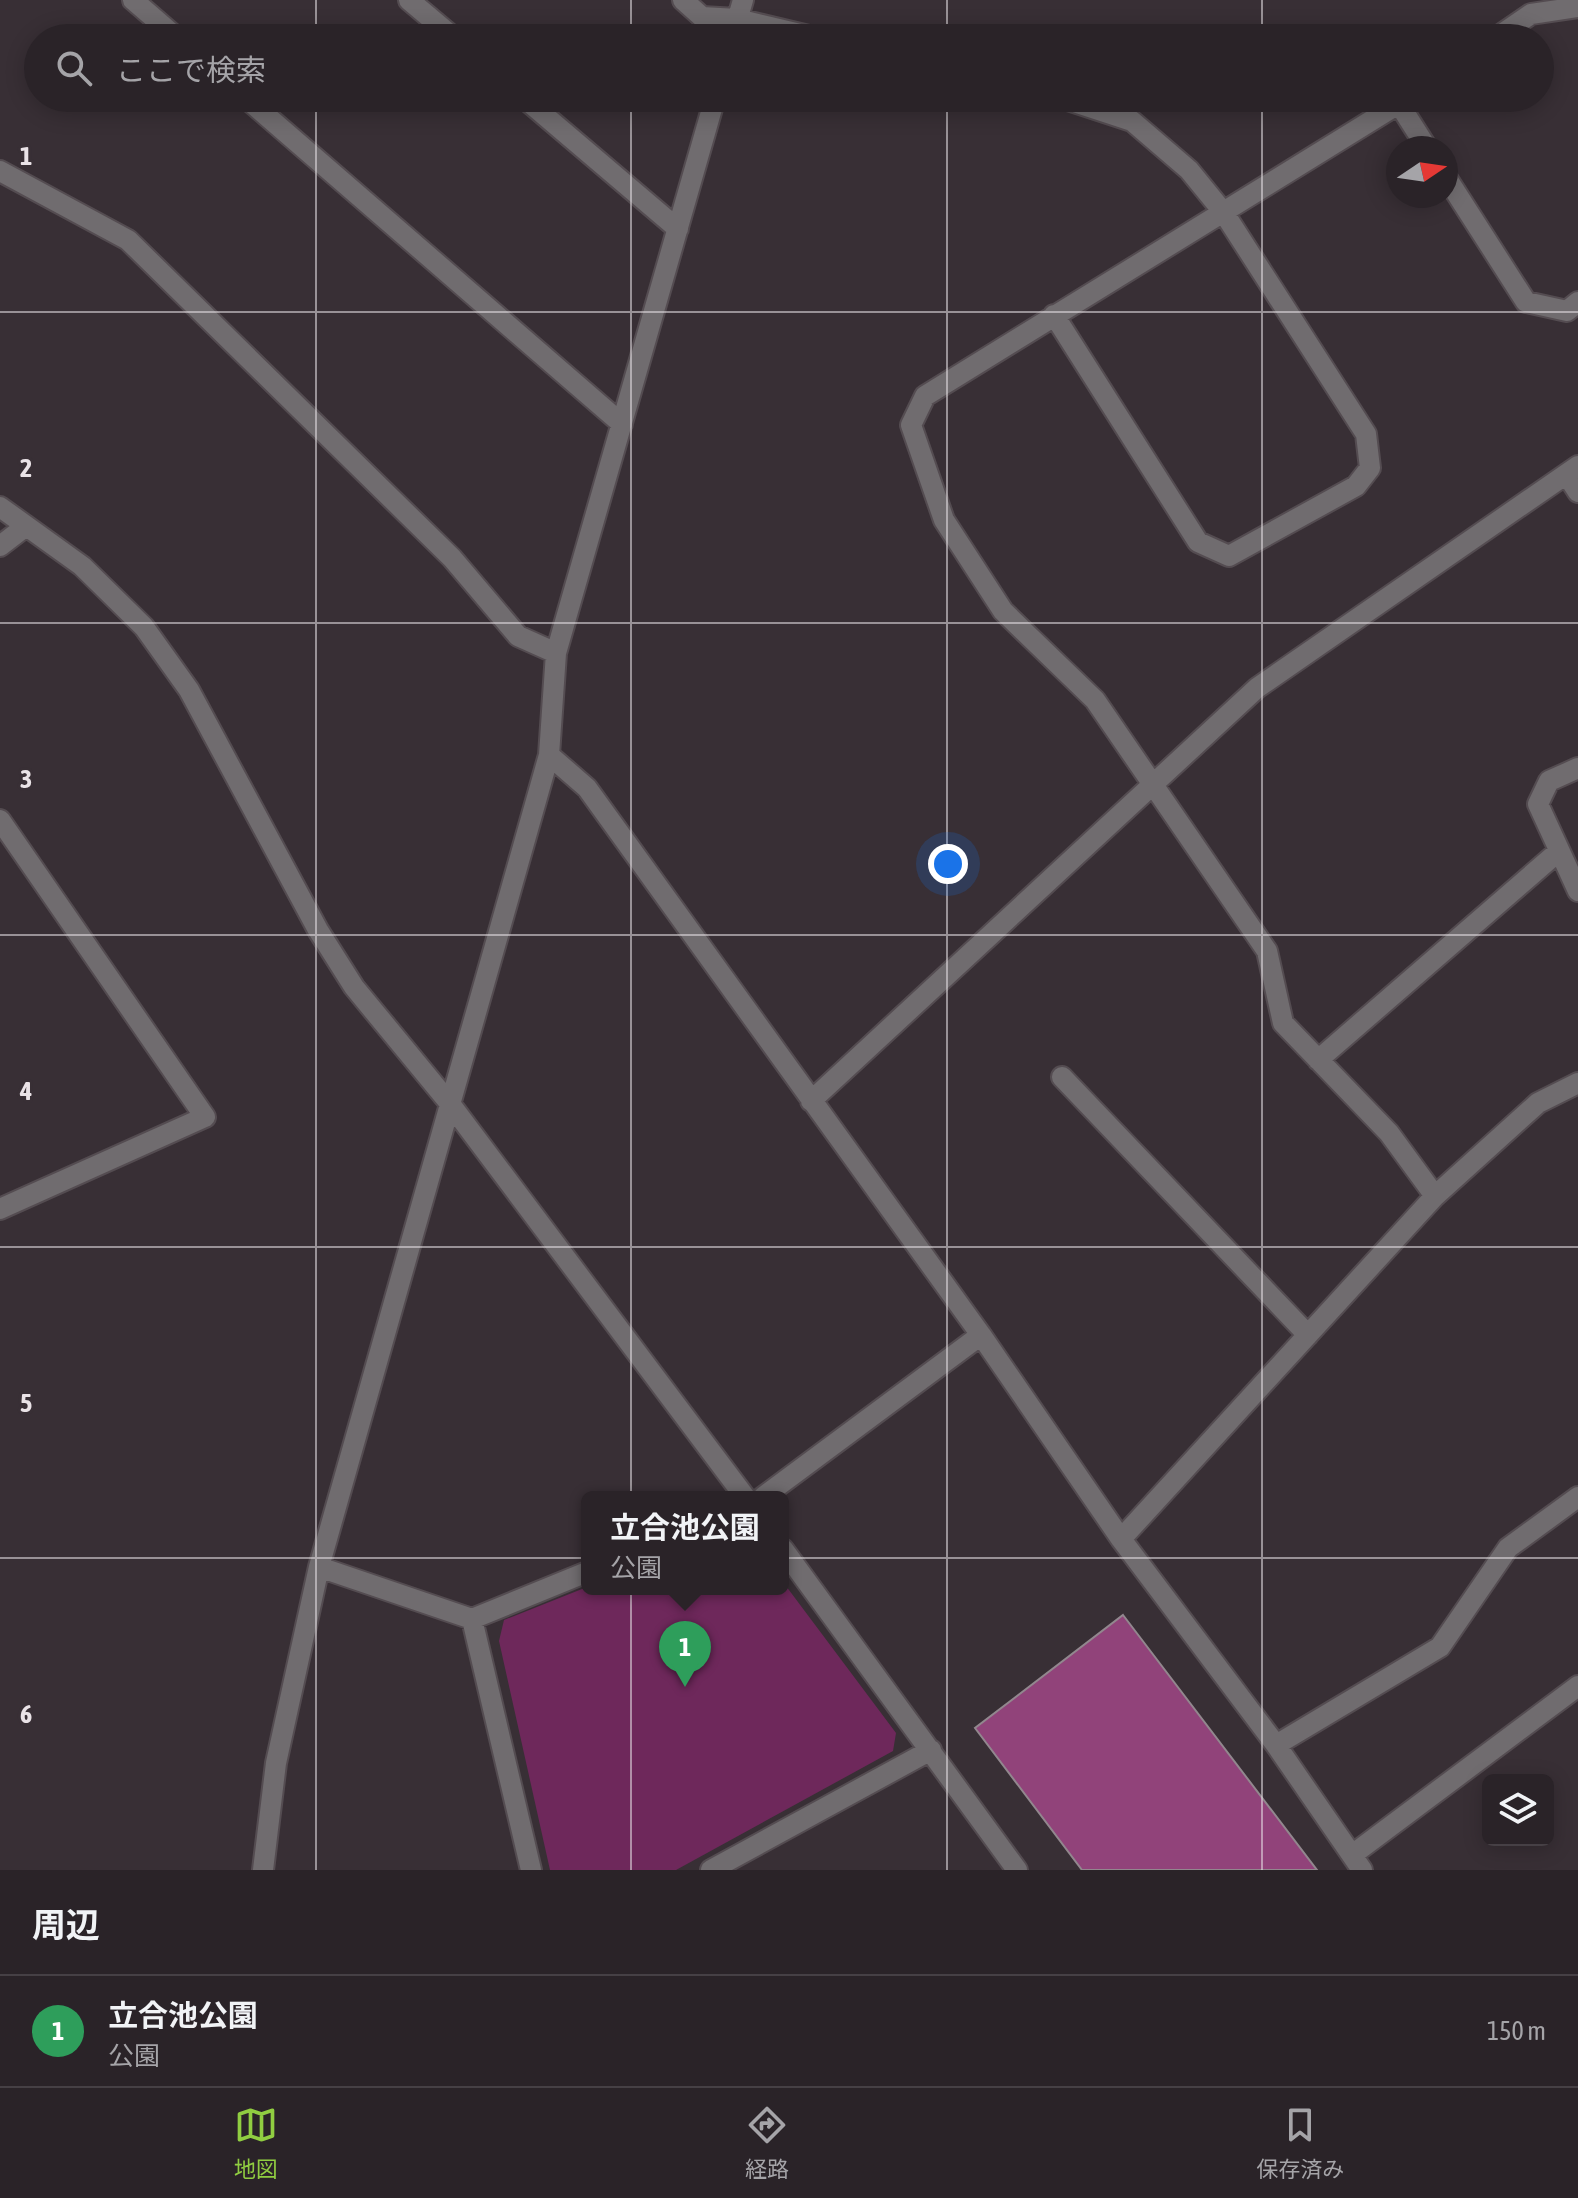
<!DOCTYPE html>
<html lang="ja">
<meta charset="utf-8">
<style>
body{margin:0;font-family:"Asap Condensed","Noto Sans JP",sans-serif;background:#362f34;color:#f1f3f6}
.controls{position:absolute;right:24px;bottom:24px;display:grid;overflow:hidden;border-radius:12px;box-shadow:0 4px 20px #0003}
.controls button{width:72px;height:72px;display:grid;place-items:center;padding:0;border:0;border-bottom:2px solid #464045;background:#2a2328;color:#f1f3f6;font:40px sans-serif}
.compass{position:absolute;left:1386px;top:136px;width:72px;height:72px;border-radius:50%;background:#2a2328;box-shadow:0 4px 20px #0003;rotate:77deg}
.you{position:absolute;left:948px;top:864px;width:28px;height:28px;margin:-20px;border:6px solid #fff;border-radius:50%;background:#1a73e8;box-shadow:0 0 0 12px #1a73e833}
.badge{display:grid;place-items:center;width:52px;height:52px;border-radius:50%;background:#90cd41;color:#fff;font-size:26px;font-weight:700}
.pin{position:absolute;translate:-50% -66px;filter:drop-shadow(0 2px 4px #0008)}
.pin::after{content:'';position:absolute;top:42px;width:28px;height:24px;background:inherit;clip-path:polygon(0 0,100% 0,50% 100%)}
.popup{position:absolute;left:581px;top:1491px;width:208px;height:104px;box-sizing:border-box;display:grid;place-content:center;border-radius:12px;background:#2a2328;filter:drop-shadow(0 2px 6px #0005);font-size:26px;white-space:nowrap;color:#a5a4a8}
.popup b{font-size:30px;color:#f1f3f6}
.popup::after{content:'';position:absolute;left:50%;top:100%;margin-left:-16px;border:16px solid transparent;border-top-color:#2a2328}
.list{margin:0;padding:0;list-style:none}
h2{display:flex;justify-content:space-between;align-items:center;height:104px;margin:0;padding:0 32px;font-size:34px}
h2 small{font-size:26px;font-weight:400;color:#a5a4a8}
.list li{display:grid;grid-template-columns:52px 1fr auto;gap:24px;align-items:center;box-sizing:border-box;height:112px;padding:0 32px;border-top:2px solid #464045}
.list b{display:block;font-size:30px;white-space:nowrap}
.list p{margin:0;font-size:26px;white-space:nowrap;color:#a5a4a8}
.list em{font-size:26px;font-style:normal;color:#a5a4a8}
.icon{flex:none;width:44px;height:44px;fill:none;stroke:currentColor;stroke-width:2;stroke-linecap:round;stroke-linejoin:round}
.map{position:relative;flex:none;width:1578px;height:1870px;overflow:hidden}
.search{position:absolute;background:#2a2328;box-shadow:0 4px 20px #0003;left:24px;right:24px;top:24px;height:88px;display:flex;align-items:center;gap:20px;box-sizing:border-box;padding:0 28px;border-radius:44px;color:#a5a4a8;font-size:30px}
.sheet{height:216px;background:#2a2328}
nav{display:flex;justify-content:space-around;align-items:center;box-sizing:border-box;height:112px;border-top:2px solid #464045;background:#2a2328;font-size:22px;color:#a5a4a8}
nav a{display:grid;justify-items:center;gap:4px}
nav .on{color:#90cd41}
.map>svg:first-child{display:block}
.green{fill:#6e285b}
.building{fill:#91437a;stroke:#92878e;stroke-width:2}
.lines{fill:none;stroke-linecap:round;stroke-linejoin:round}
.minor-casing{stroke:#544c51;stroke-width:24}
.minor{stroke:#706c6f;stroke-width:20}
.grid{fill:none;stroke:#eae3e7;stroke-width:2;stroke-opacity:0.55}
.grid-label{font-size:26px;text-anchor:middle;font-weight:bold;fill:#eae3e7;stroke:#382f35;stroke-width:6;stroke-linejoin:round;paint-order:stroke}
</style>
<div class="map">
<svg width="1578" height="1870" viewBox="0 0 1578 1870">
<rect width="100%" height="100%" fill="#382f35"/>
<path class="green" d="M783,1582L896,1733L893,1751L676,1870H550L499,1641L504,1620L587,1587V1589H783Z"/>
<path class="building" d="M1123,1615L1317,1870H1082L975,1728Z"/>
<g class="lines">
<g class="minor-casing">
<path id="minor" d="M133,0L177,38
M409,0L454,38
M683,0L702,17L737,19L817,38
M732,38L743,0
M1496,38L1531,14L1578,7
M246,98L622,424
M524,98L678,229
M1408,98L925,396L911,425L944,520L1003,611L1095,700L1267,951L1283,1023L1389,1133L1435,1196
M1399,104L1427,148
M0,171L128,240L452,558L518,636L556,653
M1446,177L1526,302L1567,311L1578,302
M1054,315L1198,542L1229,556L1356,486L1370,468L1366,434L1224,213L1189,170L1132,121L1062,98
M1567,475L1578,492
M0,507L82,566L144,627L189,690L318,930L354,987L451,1105L745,1497
M0,546L26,526
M549,755L587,788L981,1335L1121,1539L1276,1745L1362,1870
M1578,768L1549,781L1538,804L1578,891
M0,820L205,1117L0,1209
M1318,1060L1559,851
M1062,1077L1308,1335
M811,1101L1257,688L1578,466
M763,1497L981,1335
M1121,1539L1435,1196L1538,1103L1578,1083
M783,1549L1017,1870
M319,1567L472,1619L587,1572
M472,1619L531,1870
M1276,1745L1440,1647L1508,1548L1578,1497
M1352,1855L1578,1686
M263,1870L276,1763L319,1567L549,755L556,653L715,98
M711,1870L931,1750"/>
</g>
<use href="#minor" class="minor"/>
</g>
<path class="grid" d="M316,0V38M631,0V38M947,0V38M1262,0V38M316,98V1870M631,98V1870M947,98V1870M1262,98V1870M0,312H1578M0,623H1578M0,935H1578M0,1247H1578M0,1558H1578"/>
<g class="grid-label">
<text x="26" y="165">1</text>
<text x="26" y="477">2</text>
<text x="26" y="788">3</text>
<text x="26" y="1100">4</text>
<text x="26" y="1412">5</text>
<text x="26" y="1723">6</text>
</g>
</svg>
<div class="controls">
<button><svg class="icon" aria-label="layers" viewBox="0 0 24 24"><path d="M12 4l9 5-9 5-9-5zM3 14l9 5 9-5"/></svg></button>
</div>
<svg class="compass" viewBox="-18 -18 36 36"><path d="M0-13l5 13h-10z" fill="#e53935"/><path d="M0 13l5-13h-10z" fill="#a5a4a8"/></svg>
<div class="you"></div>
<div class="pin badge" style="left:685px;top:1687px;background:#2e9e5b">1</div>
<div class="popup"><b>立合池公園</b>公園</div>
<div class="search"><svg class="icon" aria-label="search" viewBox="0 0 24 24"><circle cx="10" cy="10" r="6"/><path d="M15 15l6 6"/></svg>ここで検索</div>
</div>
<section class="sheet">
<h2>周辺<small></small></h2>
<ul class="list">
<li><span class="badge" style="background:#2e9e5b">1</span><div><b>立合池公園</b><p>公園</p></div><em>150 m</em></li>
</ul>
</section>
<nav>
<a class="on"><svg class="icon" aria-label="map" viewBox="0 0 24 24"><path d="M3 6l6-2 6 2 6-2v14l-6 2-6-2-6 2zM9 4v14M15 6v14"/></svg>地図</a>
<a><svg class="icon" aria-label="directions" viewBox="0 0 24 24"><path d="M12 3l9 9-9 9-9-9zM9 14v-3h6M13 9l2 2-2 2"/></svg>経路</a>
<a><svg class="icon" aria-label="saved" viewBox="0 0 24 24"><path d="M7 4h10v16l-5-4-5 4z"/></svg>保存済み</a>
</nav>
